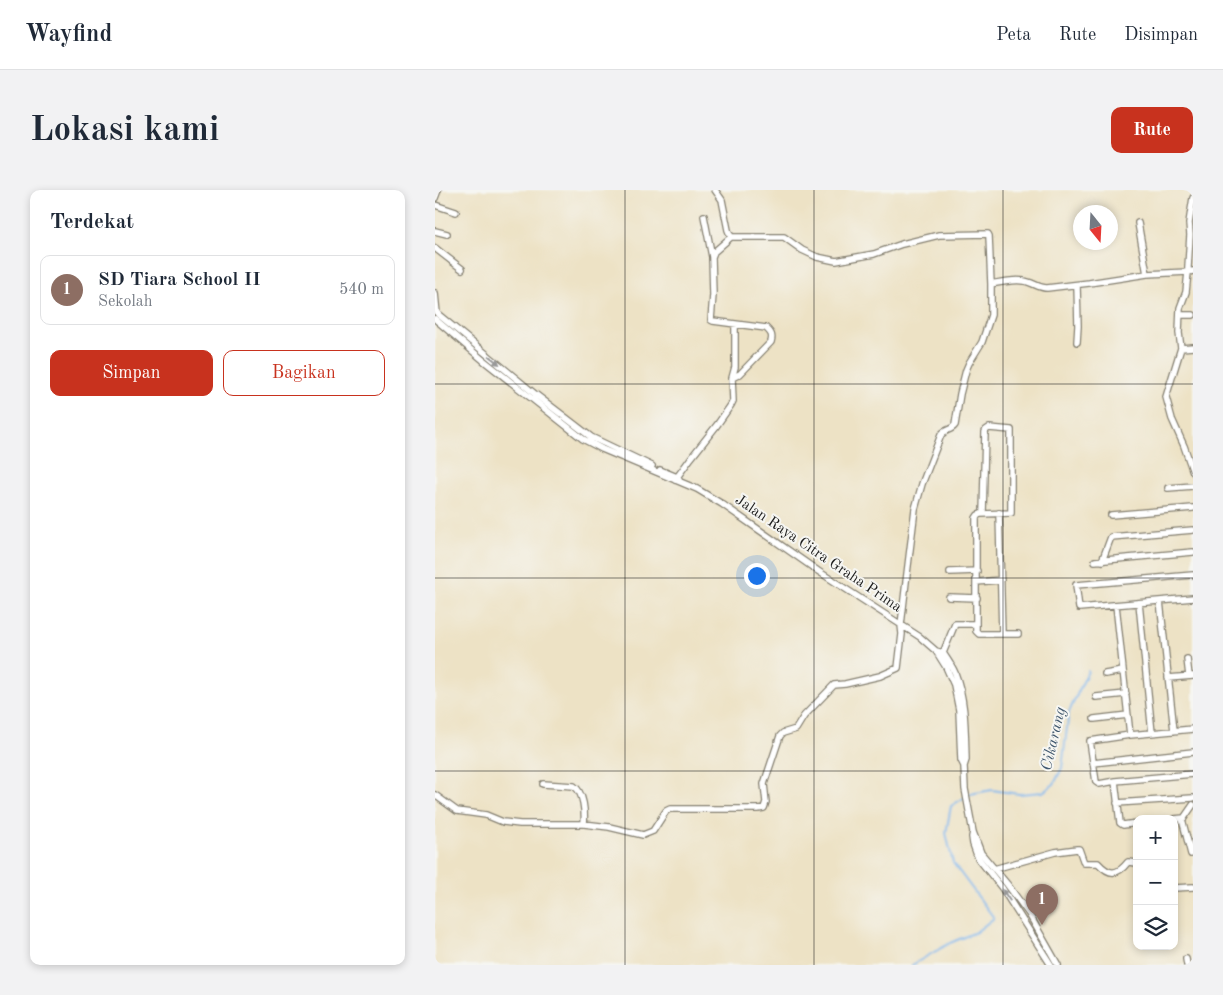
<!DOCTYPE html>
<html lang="id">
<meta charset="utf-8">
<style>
body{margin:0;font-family:"Old Standard TT",serif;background:#f2f2f3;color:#1f2937}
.controls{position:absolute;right:15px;bottom:15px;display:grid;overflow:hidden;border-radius:10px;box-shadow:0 2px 8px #0003}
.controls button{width:45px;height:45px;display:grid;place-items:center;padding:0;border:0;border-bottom:1px solid #e0e1e3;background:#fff;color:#1f2937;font:25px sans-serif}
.compass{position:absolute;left:638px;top:15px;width:45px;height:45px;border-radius:50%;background:#fff;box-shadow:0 2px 8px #0003;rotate:162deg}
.you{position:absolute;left:321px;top:385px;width:18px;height:18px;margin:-12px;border:4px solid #fff;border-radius:50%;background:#1a73e8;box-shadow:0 0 0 8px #1a73e833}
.badge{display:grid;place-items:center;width:32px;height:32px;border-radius:50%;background:#c8321e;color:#fff;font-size:16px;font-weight:700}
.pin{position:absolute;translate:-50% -41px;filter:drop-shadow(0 1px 2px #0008)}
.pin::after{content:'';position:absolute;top:26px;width:18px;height:15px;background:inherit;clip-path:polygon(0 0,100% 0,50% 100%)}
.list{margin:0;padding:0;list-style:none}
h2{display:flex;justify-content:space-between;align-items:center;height:65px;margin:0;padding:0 20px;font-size:21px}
h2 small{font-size:16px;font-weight:400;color:#747a83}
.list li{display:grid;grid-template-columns:32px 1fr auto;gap:15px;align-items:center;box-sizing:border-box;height:70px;margin:0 10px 10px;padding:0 10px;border:1px solid #e0e1e3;border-radius:10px}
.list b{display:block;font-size:19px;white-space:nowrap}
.list p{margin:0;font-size:16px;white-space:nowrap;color:#747a83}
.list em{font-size:16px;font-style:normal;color:#747a83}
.actions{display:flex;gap:10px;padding:15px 20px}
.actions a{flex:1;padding:11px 0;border:1px solid #c8321e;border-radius:10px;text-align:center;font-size:18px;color:#c8321e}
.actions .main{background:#c8321e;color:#fff}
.icon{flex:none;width:28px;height:28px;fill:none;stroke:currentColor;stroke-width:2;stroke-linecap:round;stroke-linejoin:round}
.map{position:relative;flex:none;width:758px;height:775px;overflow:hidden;border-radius:10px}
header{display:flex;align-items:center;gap:30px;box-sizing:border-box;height:70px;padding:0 25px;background:#fff;border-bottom:1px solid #e0e1e3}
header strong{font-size:24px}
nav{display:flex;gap:28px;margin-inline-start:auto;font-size:18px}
.intro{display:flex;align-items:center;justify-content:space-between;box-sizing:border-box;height:120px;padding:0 30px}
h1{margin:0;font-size:35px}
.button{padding:12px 22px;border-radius:10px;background:#c8321e;color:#fff;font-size:18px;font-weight:700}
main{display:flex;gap:30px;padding:0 30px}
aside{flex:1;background:#fff;border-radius:10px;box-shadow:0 2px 8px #0003}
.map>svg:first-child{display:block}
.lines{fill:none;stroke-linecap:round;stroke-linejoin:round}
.stream{stroke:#7ab4eb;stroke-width:2}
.street-casing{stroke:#847f70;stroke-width:8}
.street{stroke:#fff;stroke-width:5.5}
.oneway{fill:#999}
.grid{fill:none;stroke:#1c1c1c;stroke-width:1;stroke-opacity:0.55}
.labels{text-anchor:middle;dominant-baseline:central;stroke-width:4;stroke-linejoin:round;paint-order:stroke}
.street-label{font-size:15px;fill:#1c1c1c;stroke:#f6f6f2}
.water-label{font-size:16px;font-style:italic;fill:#42596f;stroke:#f6f6f2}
</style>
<header>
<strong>Wayfind</strong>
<nav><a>Peta</a><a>Rute</a><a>Disimpan</a></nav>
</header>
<div class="intro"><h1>Lokasi kami</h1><a class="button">Rute</a></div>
<main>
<aside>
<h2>Terdekat<small></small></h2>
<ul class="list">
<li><span class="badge" style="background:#8d6e63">1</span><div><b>SD Tiara School II</b><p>Sekolah</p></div><em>540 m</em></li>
</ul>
<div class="actions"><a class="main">Simpan</a><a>Bagikan</a></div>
</aside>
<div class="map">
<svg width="758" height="775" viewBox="0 0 758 775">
<rect width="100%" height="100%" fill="#f6f6f2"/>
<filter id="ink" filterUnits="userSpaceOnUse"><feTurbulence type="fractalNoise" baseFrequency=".02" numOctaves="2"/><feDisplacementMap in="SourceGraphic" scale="10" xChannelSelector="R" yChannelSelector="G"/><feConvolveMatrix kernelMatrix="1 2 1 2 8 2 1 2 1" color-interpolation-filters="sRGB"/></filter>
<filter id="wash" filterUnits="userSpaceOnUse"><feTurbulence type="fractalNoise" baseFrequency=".0096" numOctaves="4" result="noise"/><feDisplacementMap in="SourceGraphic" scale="20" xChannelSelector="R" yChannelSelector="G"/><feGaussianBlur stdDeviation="1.12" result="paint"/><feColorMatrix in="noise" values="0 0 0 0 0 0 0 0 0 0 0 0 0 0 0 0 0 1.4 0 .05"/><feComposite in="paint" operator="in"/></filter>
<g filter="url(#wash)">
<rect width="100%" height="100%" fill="#ede2c5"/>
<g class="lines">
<path class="stream" d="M477,775L515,753L541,742L559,728L518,673L511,643L516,616L535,604L557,600L584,604L608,602L619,594L627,578L634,522L653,481"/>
</g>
</g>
<g filter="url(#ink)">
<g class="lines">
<g class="street-casing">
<path id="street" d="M280,0L287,10L293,40L296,47
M0,8L3,0
M758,8L754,33L755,45L753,77V82L758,81
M0,15L21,22
M269,26L277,67
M703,33L712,84
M0,41L12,44
M0,58L27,79
M556,94C567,92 579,89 589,91C597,92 604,98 612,98L654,93L712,84L753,82L751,102L745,118L744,143L746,158L731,207L737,229L749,256L758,282
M0,103L2,123L4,125L100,204L156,247L217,276
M745,125H758
M0,129L48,170L148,249L167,259L262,299L287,314L383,381L485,447L501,461L511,477L519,495L524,520L526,570L529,576L530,599L538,642L546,663L572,694L594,724L623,775
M642,152L643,136L642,95
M746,158L758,157
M297,188L300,177V134
M225,280L242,287L244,289
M733,298L758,296
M564,323L567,444
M548,324L550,242L551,240L554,238L576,240V323L546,324L543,325L541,328V441L544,444H583
M676,325L758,318
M660,371L758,362
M667,371L676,347L758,340
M515,382L542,381
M758,385L641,395L644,418L758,408
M541,392L566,390
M514,407L542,408
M725,411L739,541
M704,413L717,543
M681,415L695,545
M501,461L508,463C512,469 517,476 520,483C531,511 530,541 531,570L529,576
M505,465L508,463L520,434H540
M752,469L754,486
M670,484L688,481
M733,488L758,486
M661,507L691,504
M659,529L693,525
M658,573L758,562
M680,591L758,584
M108,594L139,596C149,603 150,622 149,634
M0,605L22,621L51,625L68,632L85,634H149L174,637L208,645L218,641L229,624L231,621L235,619H323L329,618L331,612L329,594L345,546L348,543L361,539L369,526L399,495L410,494L445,486L463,478L467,444L466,435L471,392L480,319L487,294L506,245C510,239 516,241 520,235L525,204L531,180L534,173L547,152L556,125V94L554,46L553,44L504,45L467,54L439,64L401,71L382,67L367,60L349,47H296L279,62L277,67L278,105L276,130L278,131L331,138C336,143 338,145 336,152L305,184L297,188L298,211L296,215L282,235L256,268L240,290
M682,613L758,608
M739,629L749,628L758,615
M747,629L756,664
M702,633L688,635L685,633L680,591L664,594L661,592L655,551L695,545L758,539
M538,642L537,647L538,654L543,668L567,698L616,775
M559,679L620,662L642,659H644L649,673H663C674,685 682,686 693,672L702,673
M739,698L758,697
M751,769L752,775"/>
</g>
<use href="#street" class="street"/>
</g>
<defs><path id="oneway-solid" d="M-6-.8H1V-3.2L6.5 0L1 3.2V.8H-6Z" transform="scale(1.25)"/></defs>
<g class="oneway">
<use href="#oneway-solid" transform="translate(59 170) rotate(38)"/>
<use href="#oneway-solid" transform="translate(571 705) rotate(-124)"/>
</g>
</g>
<path class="grid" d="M190,0V775M379,0V775M568,0V775M0,194H758M0,388H758M0,581H758"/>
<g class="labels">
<g class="street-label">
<text transform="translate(383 364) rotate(34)">Jalan Raya Citra Graha Prima</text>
</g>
<g class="water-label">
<text transform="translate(619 549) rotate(-77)">Cikarang</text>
</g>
</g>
</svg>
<div class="controls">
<button>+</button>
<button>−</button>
<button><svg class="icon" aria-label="layers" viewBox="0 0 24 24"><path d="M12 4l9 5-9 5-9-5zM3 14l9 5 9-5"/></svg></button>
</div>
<svg class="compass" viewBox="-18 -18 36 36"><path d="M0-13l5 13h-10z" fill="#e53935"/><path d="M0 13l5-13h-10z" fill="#747a83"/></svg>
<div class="you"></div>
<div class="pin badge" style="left:607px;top:735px;background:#8d6e63">1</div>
</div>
</main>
